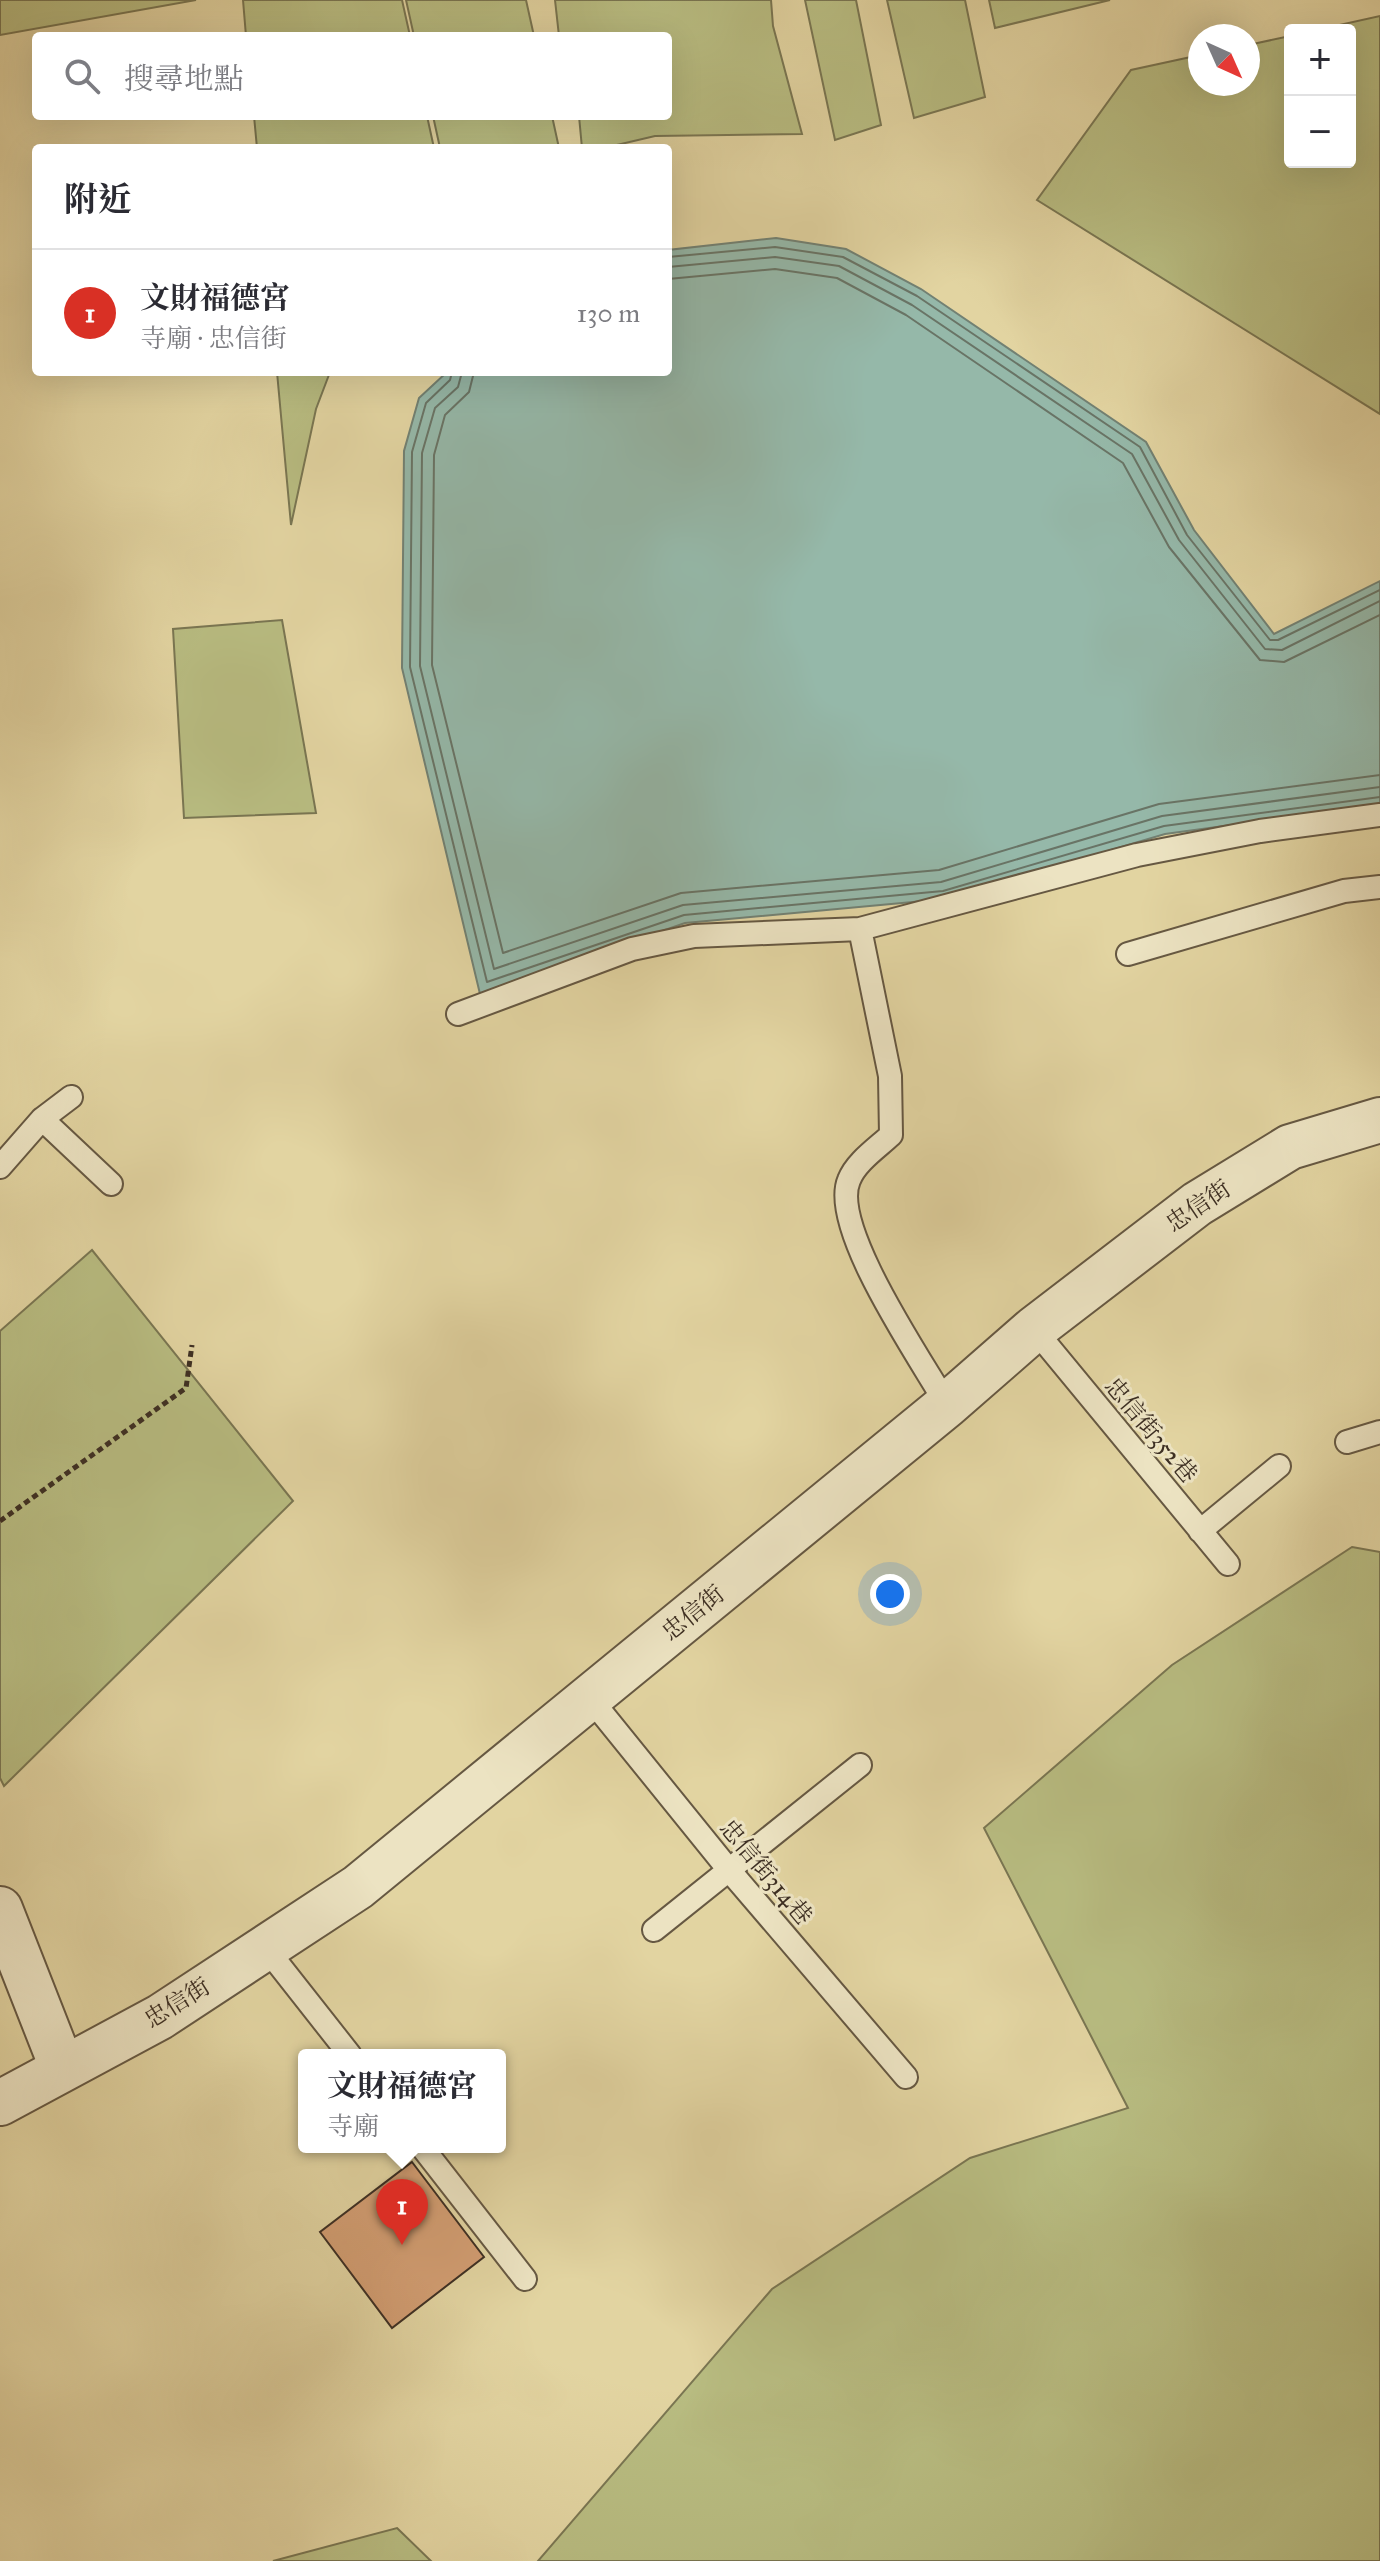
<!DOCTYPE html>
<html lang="zh-TW">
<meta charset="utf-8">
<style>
body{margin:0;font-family:"IM FELL Great Primer","Noto Serif TC",serif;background:#f7f7f7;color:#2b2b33}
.controls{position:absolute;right:24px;top:24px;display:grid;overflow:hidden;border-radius:8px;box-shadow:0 8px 32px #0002}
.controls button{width:72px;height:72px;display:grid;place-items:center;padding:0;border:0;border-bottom:2px solid #e1e1e2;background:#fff;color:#2b2b33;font:40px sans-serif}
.compass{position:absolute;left:1188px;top:24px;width:72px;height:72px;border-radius:50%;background:#fff;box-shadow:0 8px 32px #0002;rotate:135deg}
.you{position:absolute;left:890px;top:1594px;width:28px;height:28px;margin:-20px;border:6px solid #fff;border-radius:50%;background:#1a73e8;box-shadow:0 0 0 12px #1a73e833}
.badge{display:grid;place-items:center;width:52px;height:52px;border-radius:50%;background:#d93025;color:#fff;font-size:26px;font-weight:700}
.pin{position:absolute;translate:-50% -66px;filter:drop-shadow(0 2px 4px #0008)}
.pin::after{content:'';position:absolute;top:42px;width:28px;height:24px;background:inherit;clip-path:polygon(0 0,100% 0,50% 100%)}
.popup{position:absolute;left:298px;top:2049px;width:208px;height:104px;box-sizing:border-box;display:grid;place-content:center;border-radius:8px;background:#fff;filter:drop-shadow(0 2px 6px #0005);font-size:26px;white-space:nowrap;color:#7c7c81}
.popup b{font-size:30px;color:#2b2b33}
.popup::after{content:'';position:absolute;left:50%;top:100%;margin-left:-16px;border:16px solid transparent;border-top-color:#fff}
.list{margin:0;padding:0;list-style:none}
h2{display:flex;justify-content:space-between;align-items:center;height:104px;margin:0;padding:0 32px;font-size:34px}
h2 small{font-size:26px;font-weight:400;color:#7c7c81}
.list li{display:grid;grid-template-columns:52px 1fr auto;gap:24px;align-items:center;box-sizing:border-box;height:128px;padding:0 32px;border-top:2px solid #e1e1e2}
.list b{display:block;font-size:30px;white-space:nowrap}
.list p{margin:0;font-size:26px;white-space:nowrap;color:#7c7c81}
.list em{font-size:26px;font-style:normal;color:#7c7c81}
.icon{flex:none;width:44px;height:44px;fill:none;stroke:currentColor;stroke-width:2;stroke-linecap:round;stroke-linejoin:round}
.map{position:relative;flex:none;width:1380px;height:2561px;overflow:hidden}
.search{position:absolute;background:#fff;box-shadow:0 8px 32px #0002;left:32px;top:32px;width:640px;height:88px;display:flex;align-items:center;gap:20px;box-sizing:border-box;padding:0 28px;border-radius:8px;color:#7c7c81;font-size:30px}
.panel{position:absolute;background:#fff;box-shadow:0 8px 32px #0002;left:32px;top:144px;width:640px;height:232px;border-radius:8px}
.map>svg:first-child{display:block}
.green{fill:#b8bc81;stroke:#7a7652;stroke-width:2}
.water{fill:#95b8a9;stroke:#728173;stroke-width:2}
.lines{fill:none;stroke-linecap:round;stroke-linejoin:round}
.shore{stroke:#697466;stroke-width:2}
.building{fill:#d29d72;stroke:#3d2f23;stroke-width:2}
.service-casing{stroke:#665842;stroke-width:26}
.minor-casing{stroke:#665842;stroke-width:48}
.tertiary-casing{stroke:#665842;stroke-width:48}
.path{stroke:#3d2f23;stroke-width:5;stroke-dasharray:6 4;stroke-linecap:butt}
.service{stroke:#ece3c2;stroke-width:22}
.minor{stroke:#ece3c2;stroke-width:44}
.tertiary{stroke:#ece3c2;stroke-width:44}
.labels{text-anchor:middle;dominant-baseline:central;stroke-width:6;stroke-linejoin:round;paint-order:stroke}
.street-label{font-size:24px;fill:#3d2f23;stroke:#ece3c2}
</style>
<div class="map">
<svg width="1380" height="2561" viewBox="0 0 1380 2561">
<rect width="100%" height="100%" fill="#e2d4a1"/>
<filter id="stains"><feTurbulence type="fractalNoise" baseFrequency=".0025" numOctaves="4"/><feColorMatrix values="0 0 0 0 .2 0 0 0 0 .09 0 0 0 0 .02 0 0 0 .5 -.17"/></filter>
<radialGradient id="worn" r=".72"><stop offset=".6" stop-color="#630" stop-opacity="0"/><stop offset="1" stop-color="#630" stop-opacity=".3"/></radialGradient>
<path class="green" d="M0,0H196L0,35Z
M243,0H402L410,36H246Z
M406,0H526L534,36H414Z
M555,0H771L773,26L802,134L655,136L604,148H582L579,116H668V36H559Z
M805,0H856L881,125L835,140Z
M887,0H965L985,97L914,118Z
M989,0H1110L995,28Z
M1380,16V414L1037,200L1131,70L1200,55V84H1248V45L1290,36V162H1350V30H1317Z
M254,116H427L434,148H257Z
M433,116H552L559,148H440Z
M277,372H330L316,409L291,525Z
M282,620L316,813L184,818L173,629Z
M92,1250L293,1501L4,1786L0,1778V1331Z
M1352,1547L1380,1552V2561H538L772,2289L970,2158L1128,2108L984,1828L1172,1665Z
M397,2528L431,2561H273Z"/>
<path class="water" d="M776,238L846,249L921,289L1146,442L1194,530L1274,634L1380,581V805L1165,834L945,899L685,923L480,994L402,668L404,451L419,398L447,372H668V250Z"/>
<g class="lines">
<path class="shore" d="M668,257L775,247L843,257L917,296L1140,447L1187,535L1270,640H1278L1380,590
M668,267L775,257L839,266L912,305L1132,454L1179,540L1265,649L1282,650L1380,601
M668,279L775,269L837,278L906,315L1123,463L1169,547L1260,660L1284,662L1380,615
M452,372L450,380L426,403L412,452L410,667L487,982L684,915L943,891L1164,826L1380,797
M462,372L458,387L435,408L422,453L420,666L494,969L683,905L941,882L1162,816L1380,787
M474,372L469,392L445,415L434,455L432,665L503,953L681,893L939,870L1159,804L1380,775"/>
</g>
<path class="building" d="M412,2162L484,2257L392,2328L320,2232Z"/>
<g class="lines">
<g class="service-casing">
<path id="service" d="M860,929L890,1076L891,1135C877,1148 856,1162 849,1180C829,1227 922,1361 947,1405
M1128,954L1344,891L1380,887
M458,1014L632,949L694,936L860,929L1137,855L1260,831L1380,815
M42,1119L111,1184
M0,1167L42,1119L71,1097
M1034,1329L1228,1564
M1347,1442L1380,1432
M1200,1531L1279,1466
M589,1697L729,1870L906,2077
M654,1930L860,1765
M265,1947L350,2055
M422,2147L525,2279"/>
</g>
<g class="minor-casing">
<path id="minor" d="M0,1909L62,2067"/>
</g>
<g class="tertiary-casing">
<path id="tertiary" d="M0,2103L160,2017L358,1887L947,1405L1034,1329L1197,1204L1290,1147L1380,1120"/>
</g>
<path class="path" d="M0,1521L186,1388L192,1345"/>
<use href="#service" class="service"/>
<use href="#minor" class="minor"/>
<use href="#tertiary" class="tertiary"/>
</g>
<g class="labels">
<g class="street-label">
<text transform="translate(1198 1206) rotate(-34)">忠信街</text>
<text transform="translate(1151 1430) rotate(50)">忠信街352巷</text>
<text transform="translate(693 1613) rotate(-39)">忠信街</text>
<text transform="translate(766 1872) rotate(50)">忠信街314巷</text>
<text transform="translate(177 2003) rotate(-32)">忠信街</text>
</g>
</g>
<rect width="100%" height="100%" filter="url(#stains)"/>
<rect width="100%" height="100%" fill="url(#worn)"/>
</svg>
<div class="controls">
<button>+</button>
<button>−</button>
</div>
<svg class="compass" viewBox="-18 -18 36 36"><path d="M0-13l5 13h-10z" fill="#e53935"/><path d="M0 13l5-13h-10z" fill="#7c7c81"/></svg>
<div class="you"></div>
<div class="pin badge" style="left:402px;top:2245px">1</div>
<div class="popup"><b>文財福德宮</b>寺廟</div>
<div class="search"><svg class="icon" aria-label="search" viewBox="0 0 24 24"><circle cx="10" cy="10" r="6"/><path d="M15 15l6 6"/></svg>搜尋地點</div>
<section class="panel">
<h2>附近<small></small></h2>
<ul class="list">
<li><span class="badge">1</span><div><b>文財福德宮</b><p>寺廟 · 忠信街</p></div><em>130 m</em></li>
</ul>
</section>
</div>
